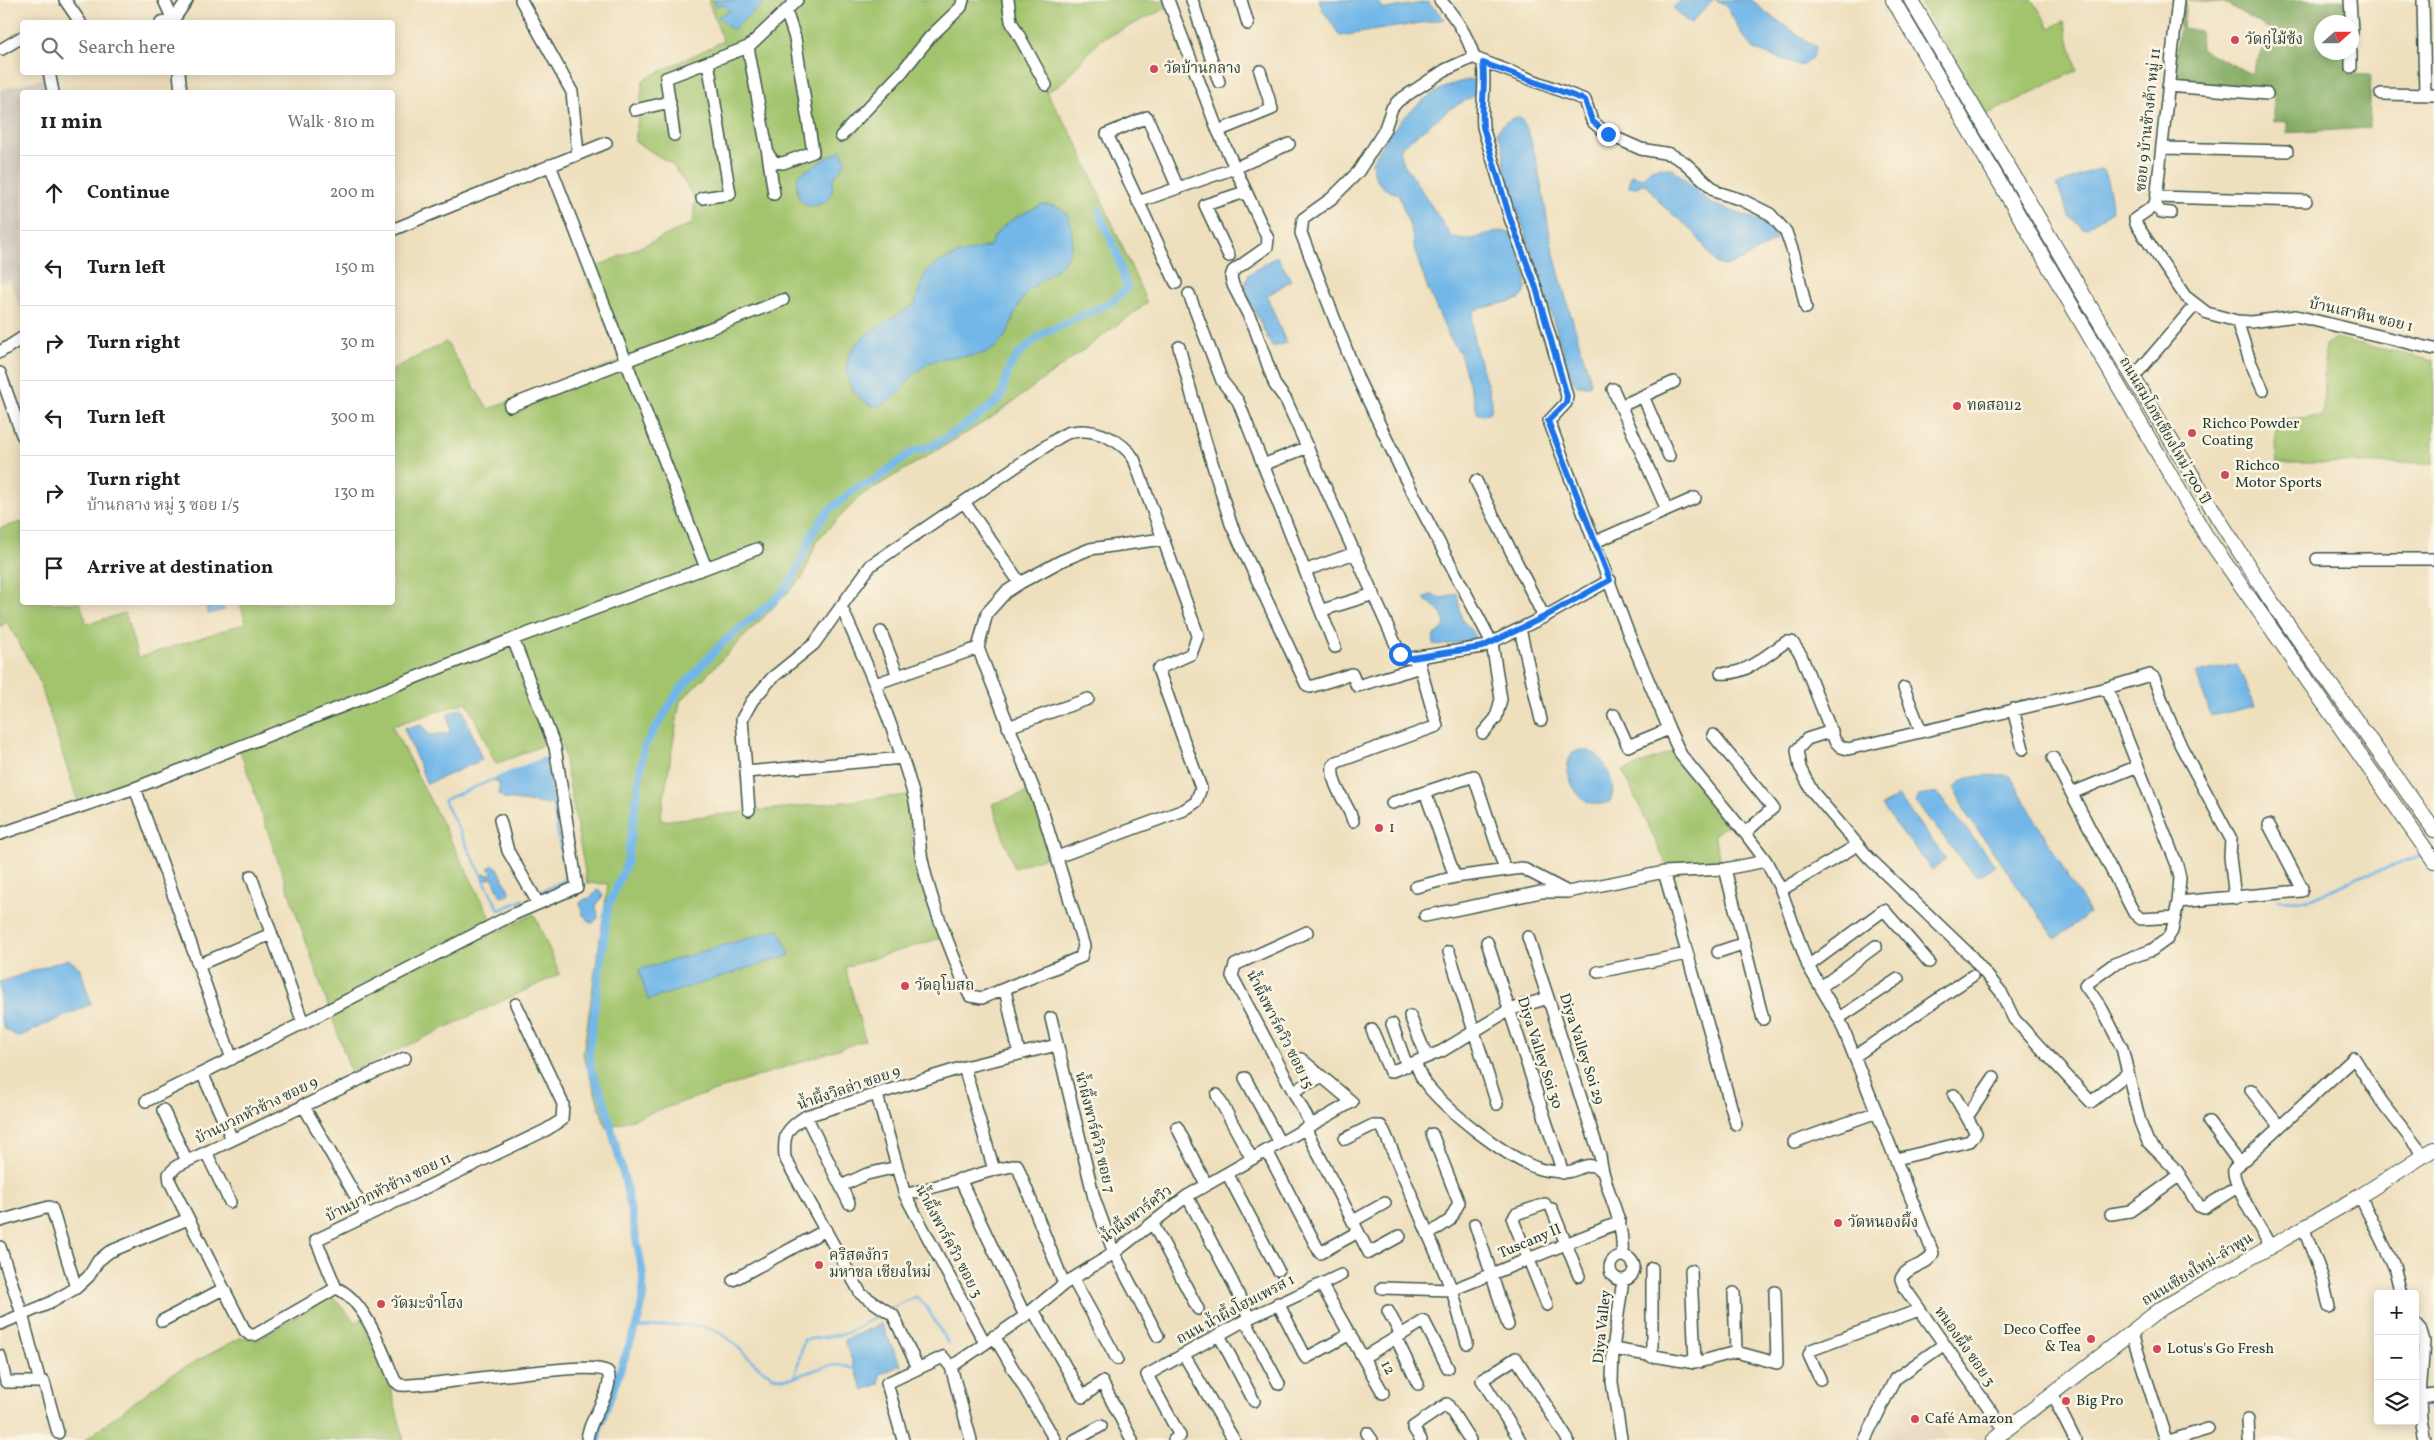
<!DOCTYPE html>
<meta charset="utf-8">
<style>
body{margin:0;font-family:Vollkorn,"Noto Serif Thai",serif;background:#f2f2f2;color:#202124}
.controls{position:absolute;right:15px;bottom:15px;display:grid;overflow:hidden;border-radius:5px;box-shadow:0 2px 12px #0003}
.controls button{width:45px;height:45px;display:grid;place-items:center;padding:0;border:0;border-bottom:1px solid #e0e0e0;background:#fff;color:#202124;font:25px sans-serif}
.compass{position:absolute;left:2314px;top:15px;width:45px;height:45px;border-radius:50%;background:#fff;box-shadow:0 2px 12px #0003;rotate:69deg}
.stop{position:absolute;width:15px;height:15px;margin:-11px;border:4px solid #1a73e8;border-radius:50%;background:#fff}
.stop.end{background:#1a73e8;border-color:#fff;box-shadow:0 1px 5px #0008}
.list{margin:0;padding:0;list-style:none}
h2{display:flex;justify-content:space-between;align-items:center;height:65px;margin:0;padding:0 20px;font-size:21px}
h2 small{font-size:16px;font-weight:400;color:#757577}
.list li{display:grid;grid-template-columns:32px 1fr auto;gap:15px;align-items:center;box-sizing:border-box;height:75px;padding:0 20px;border-top:1px solid #e0e0e0}
.list b{display:block;font-size:19px;white-space:nowrap}
.list p{margin:0;font-size:16px;white-space:nowrap;color:#757577}
.list em{font-size:16px;font-style:normal;color:#757577}
.icon{flex:none;width:28px;height:28px;fill:none;stroke:currentColor;stroke-width:2;stroke-linecap:round;stroke-linejoin:round}
.map{position:relative;flex:none;width:2434px;height:1440px;overflow:hidden}
.search{position:absolute;background:#fff;box-shadow:0 2px 12px #0003;left:20px;top:20px;width:375px;height:55px;display:flex;align-items:center;gap:12px;box-sizing:border-box;padding:0 18px;border-radius:5px;color:#757577;font-size:19px}
.panel{position:absolute;background:#fff;box-shadow:0 2px 12px #0003;left:20px;top:90px;width:375px;height:515px;border-radius:5px}
.map>svg:first-child{display:block}
.built{fill:#e2d2b5}
.industrial{fill:#cac3b8}
.green{fill:#a2c46d;stroke:#608050}
.forest{fill:#81aa60;stroke:#50744a}
.water{fill:#72b7e8;stroke:#487a8e}
.lines{fill:none;stroke-linecap:round;stroke-linejoin:round}
.stream{stroke:#72b7e8;stroke-width:2.5}
.canal{stroke:#72b7e8;stroke-width:8}
.minor-casing{stroke:#3e5549;stroke-width:14}
.major-casing{stroke:#3e5549;stroke-width:16}
.minor{stroke:#fff;stroke-width:11}
.major{stroke:#fff;stroke-width:14}
.route{stroke:#1a73e8;stroke-width:6}
.poi-dot{fill:#d1495b;stroke:#fcf5e5;stroke-width:2}
.labels{text-anchor:middle;dominant-baseline:central;stroke-width:5;stroke-linejoin:round;paint-order:stroke}
.poi-label{font-size:15px;fill:#1f3d34;stroke:#fcf5e5;text-anchor:start}
.street-label{font-size:15px;fill:#1f3d34;stroke:#fcf5e5}
</style>
<div class="map">
<svg width="2434" height="1440" viewBox="0 0 2434 1440">
<rect width="100%" height="100%" fill="#fcf5e5"/>
<filter id="ink" filterUnits="userSpaceOnUse"><feTurbulence type="fractalNoise" baseFrequency=".02" numOctaves="2"/><feDisplacementMap in="SourceGraphic" scale="10" xChannelSelector="R" yChannelSelector="G"/><feConvolveMatrix kernelMatrix="1 2 1 2 8 2 1 2 1" color-interpolation-filters="sRGB"/></filter>
<filter id="wash" filterUnits="userSpaceOnUse"><feTurbulence type="fractalNoise" baseFrequency=".0096" numOctaves="4" result="noise"/><feDisplacementMap in="SourceGraphic" scale="20" xChannelSelector="R" yChannelSelector="G"/><feGaussianBlur stdDeviation="1.12" result="paint"/><feColorMatrix in="noise" values="0 0 0 0 0 0 0 0 0 0 0 0 0 0 0 0 0 1.4 0 .05"/><feComposite in="paint" operator="in"/></filter>
<g filter="url(#wash)">
<rect width="100%" height="100%" fill="#eedfbd"/>
<path class="built" d="M1914,1398L1949,1440H1874L1877,1423Z"/>
<path class="industrial" d="M48,77L52,92H22V311L9,280L0,282V90Z"/>
<path class="green" d="M708,0H1165L1167,8L1100,40L1060,85L1046,92L1077,143L1147,303L991,418L862,495L817,540L803,577L680,702L660,821L908,795L914,865L941,938L845,967L865,1040L606,1128L583,1054L608,884L587,883L561,738L496,764L467,702L392,726L498,932L534,914L560,974L351,1072L238,745L78,802L38,677L7,622L0,627V528L22,522V602L80,603L87,624L125,613L138,658L246,623L240,603L392,602L393,369L446,342L488,409L621,361L585,272L693,223L695,198L672,164L635,142L643,80L723,41Z
M1919,0H2033L2050,28L2064,21L2077,70L1986,115Z
M2335,338L2434,361V463H2277L2275,420L2323,416L2325,345Z
M1674,751L1730,823L1714,835L1721,864L1667,866L1623,771Z
M1029,792L1051,855L1014,868L992,804Z
M331,1295L356,1323L362,1318L386,1369L404,1440H85L170,1375L242,1337L256,1341Z"/>
<path class="forest" d="M2183,0H2186L2183,28L2200,31L2201,49L2251,74L2271,30L2225,3L2189,0H2346L2347,22H2322V52L2347,53L2348,74L2371,75L2369,128L2287,133V121L2274,122V91L2173,83Z"/>
<path class="water" d="M716,0H767L732,30L718,16L730,11L722,4L716,6L714,3Z
M1319,0H1375L1385,9L1428,2L1445,19L1340,36L1322,9Z
M1681,0H1713L1690,24L1673,8Z
M1715,0H1752L1765,12L1816,47L1813,57L1802,66L1755,50L1741,33L1726,5Z
M1477,79L1479,81L1474,96L1451,108L1402,146L1400,151L1401,159L1451,236C1474,250 1499,218 1514,238C1519,256 1535,285 1520,299L1474,310C1466,334 1486,376 1492,401L1491,411L1484,415L1478,414L1460,353L1449,337L1428,289L1415,252L1412,232L1398,194C1380,189 1374,180 1372,162C1392,124 1431,82 1477,79Z
M1520,117C1536,134 1546,218 1552,246C1563,292 1578,337 1591,382L1589,386H1577L1573,382L1505,170L1503,147L1497,132C1503,123 1509,118 1520,117Z
M841,150L846,162L833,179L832,193L827,201L818,205L807,206C796,198 796,187 798,175Z
M1661,167L1673,169L1710,203L1760,221L1771,231L1776,240L1744,259L1725,266L1717,264L1693,231L1663,206L1646,184H1642L1635,188L1629,187L1631,175L1643,178L1651,169Z
M2097,169L2103,170C2107,178 2114,203 2111,212L2084,229L2070,217L2057,185Z
M1041,205C1052,204 1065,207 1069,218C1072,225 1072,233 1072,240C1070,272 1039,274 1023,298C1012,313 1012,332 998,345C978,364 947,350 926,365C907,377 897,404 874,407C863,402 851,392 848,379C836,341 890,322 915,304C918,294 920,283 925,274C936,258 973,250 990,246C998,223 1021,215 1041,205Z
M1277,256L1291,280L1267,296L1286,343L1272,347L1244,288L1249,274Z
M1457,593L1462,620L1475,635L1474,640L1442,645L1433,644L1434,635L1444,628C1447,617 1436,605 1426,601L1425,597L1431,595L1443,598Z
M205,603H222L224,610L208,614Z
M2237,664L2255,706L2211,716L2196,673Z
M462,708L482,760L427,784L404,728L423,725L428,735L450,733L448,714Z
M1580,750C1587,750 1594,752 1599,757C1608,767 1618,791 1609,802C1584,812 1568,786 1567,764L1573,752Z
M545,758L553,805L505,799C496,794 500,791 499,783L493,780Z
M2003,775L2011,777L2089,913L2056,939L1967,815L1955,789C1961,773 1988,776 2003,775Z
M1937,793L1995,865L1976,877L1916,803L1918,796Z
M1898,796L1946,859L1932,870L1882,806Z
M494,865L498,868L509,891V895L501,897L493,878L484,880L481,874L491,875L492,872L488,868Z
M597,890H600L603,896L596,905L598,918L592,924L583,915L580,903L585,899H590Z
M779,929L790,955L648,1000L639,970Z
M68,959L80,968L91,1004L18,1037L4,1028L0,1016V982Z
M881,1324L901,1365L880,1374L879,1384L863,1390L844,1340Z"/>
<g class="lines">
<path class="stream" d="M2277,899L2308,900L2359,877L2425,855
M523,900L499,910L444,800L545,758L566,880L538,893
M890,1309L916,1296L927,1308L948,1343
M635,1328C663,1327 702,1319 725,1336C742,1348 756,1370 776,1377C795,1383 817,1365 836,1365C842,1365 849,1367 855,1369
M795,1376L804,1340L845,1334L883,1313"/>
<path class="canal" d="M598,1440V1431L639,1318L643,1297V1274L625,1181L604,1100L591,1070L589,1050L608,907L627,862L644,747L678,692L720,645L779,596L793,578L813,532L827,512L856,488L875,480L912,452L934,445L969,423L1001,398L1009,368L1019,354L1042,334L1112,302L1127,288L1116,252L1099,211"/>
</g>
</g>
<g filter="url(#ink)">
<g class="lines">
<g class="minor-casing">
<path id="minor" d="M65,0L80,22
M164,0L174,22
M521,0L572,92L578,154
M1008,0L1011,21L1046,85
M1168,0L1218,131L1268,239L1267,247L1233,271L1231,277L1233,285L1254,326L1275,385L1286,400L1400,654L1405,658H1412L1482,647L1544,617L1610,580
M1192,0L1219,82
M1241,0L1248,24
M1440,0C1456,18 1467,34 1474,57
M2178,0L2156,200L2154,206L2135,219L2136,224L2185,296L2207,313L2237,321L2251,322L2296,316L2434,349
M2350,0L2352,32
M2423,0L2425,95
M174,19L187,0
M161,22L174,19
M748,47L768,154L774,162L783,163L813,152L795,38L786,11
M2,49L22,37
M1474,57L1445,70L1398,101L1392,108L1384,131L1358,172L1332,198L1303,219L1301,233L1358,379L1405,478L1492,643L1501,699L1496,718L1483,733
M1477,59L1585,100L1592,121L1607,134L1641,149L1670,154L1684,162L1717,192L1742,200L1770,214L1786,232L1794,255L1806,308
M1483,63C1486,85 1481,105 1483,127L1510,218L1536,288L1567,396L1566,403L1549,421L1629,635L1669,729L1681,755L1745,833L1766,861L1781,890L1808,966L1839,1018L1933,1253C1929,1266 1907,1265 1901,1279L1904,1287L2005,1431
M2351,67V52
M49,72L53,92
M179,72L181,92
M2168,86L2267,94
M2381,94L2434,95
M635,110L670,102
M1218,131L1272,109L1260,71
M674,135L666,78L748,47L797,0
M841,136L901,73L930,37L961,7L963,0
M2162,148L2287,151
M768,154L774,194
M550,165L706,568
M2156,197L2306,201
M702,198L730,194L708,62
M1138,202L1235,168L1289,144
M2154,206L2161,212L2171,213
M392,230L606,143
M1229,256L1205,205L1245,192
M1176,283L1107,134L1147,117L1178,188
M1189,294L1222,381L1238,401L1335,647
M2237,321L2250,361L2263,390
M1179,347L1197,414L1231,524L1306,684L1310,687L1352,674L1357,686L1414,669L1423,656
M0,352L22,338
M0,373L22,435
M2133,378L2195,305
M1613,389L1667,510
M1643,396L1669,456
M510,406L783,300
M1621,406L1674,382
M1263,465L1308,447
M1476,481L1544,617
M964,502L1020,583
M1595,542L1695,498
M2317,559H2434
M1312,568L1355,553
M841,606C868,667 895,728 913,793C920,816 917,841 923,864C932,906 950,946 965,986L970,996L982,998L1081,957L1084,946L1042,810L978,648L987,613L1006,592L1020,583L1061,561L1090,549L1163,539
M1326,609L1374,594
M1520,629L1541,720
M881,632L898,676
M1721,673C1745,676 1766,655 1786,642H1792L1801,655L1835,741L1841,747L1848,749L2107,688L2150,675L2154,678L2167,714L2181,746L2231,839L2230,857L2235,898
M875,684L978,648
M1904,688L1921,731
M2107,688L2177,865L2180,878L2178,902L2172,931L2167,939L2152,950L2114,964L2085,985L2102,1009L2122,1048L2140,1122L2148,1142L2177,1171L2199,1206L2204,1208L2237,1187
M2013,709L2023,749
M1614,715L1628,746L1669,729
M1008,727L1088,699
M1832,731L1807,739L1797,750L1800,768L1812,791L1869,858L1970,955L2001,992L2014,1019L2091,1102L2128,1073
M1713,735L1773,808L1745,833
M2053,758L2134,913L2141,919L2175,917
M746,772L903,758
M135,788L232,1059
M1425,792L1455,877
M2072,793L2138,766
M1392,803L1474,776L1505,870
M749,810L742,719L752,701L772,678L814,644L871,565L1058,438C1062,436 1067,432 1072,432C1095,427 1123,441 1134,459L1198,635L1191,654L1158,669L1201,788L1196,802L1184,810L1057,857
M500,820L508,851L538,903
M1353,821C1348,803 1330,785 1333,766L1337,762L1437,726L1419,663
M0,834L135,788L513,639L757,549
M1725,869L1763,1019
M1664,872L1736,1124
M251,876L303,1023
M1416,887L1455,877L1522,868L1566,891
M1781,890L1851,849
M2178,902L2301,891L2302,888L2269,825
M1425,916L1541,892H1568L1664,872L1725,869L1766,861
M1307,932L1235,965L1232,976L1311,1125
M1528,937L1600,1156C1604,1192 1625,1216 1622,1255
M1487,942L1563,1173
M1449,952L1497,1104
M1718,952L1745,943
M198,965L271,934
M1808,966L1884,910L1929,962
M1598,972L1687,954
M1821,987L1876,946
M1005,990L1019,1053
M1410,1016L1427,1057
M1051,1018L1094,1198L1114,1253L1158,1336
M1839,1018L1898,979
M1392,1024L1407,1066
M1372,1030L1390,1072L1442,1051L1509,1010L1548,998
M1855,1056L1972,976
M405,1058L177,1166L169,1174L170,1182L245,1331L250,1335H255L336,1288C366,1300 383,1354 395,1381L400,1385C436,1388 590,1358 608,1372C615,1391 588,1419 587,1440
M1415,1063C1418,1068 1420,1075 1423,1080C1444,1109 1504,1156 1537,1168C1544,1171 1552,1171 1560,1172C1578,1175 1585,1157 1602,1171
M964,1067L994,1170
M202,1073L232,1139
M1245,1078L1280,1143
M2251,1090L2279,1126
M1293,1091L1321,1077
M877,1095L905,1195L985,1343
M1217,1095L1252,1159
M146,1101L303,1023L512,915L577,887L555,747L513,639
M303,1105L367,1216
M163,1110L187,1161
M806,1116L849,1203
M1967,1117L1994,1077
M2209,1122L2240,1164
M1177,1127L1206,1184
M1305,1128L1369,1253L1400,1236
M1345,1139L1371,1126H1381L1384,1131L1452,1290L1467,1343
M1794,1142L1877,1112
M1267,1151L1320,1253L1358,1232
M206,1152L230,1202
M1896,1159L1970,1141L1976,1133L1954,1095
M1227,1173L1278,1270
M960,1179L1025,1316
M841,1186L867,1174L897,1167
M905,1195L994,1170L1017,1165L1064,1284
M1187,1196L1232,1281L1249,1318
M2360,1196L2394,1266L2401,1294
M1545,1204L1516,1214L1513,1220L1547,1305
M1552,1209L1579,1276
M2111,1214L2130,1211L2180,1175
M0,1221L49,1207L52,1209L76,1288
M1353,1221L1385,1203
M1153,1224L1198,1309
M1475,1224L1508,1325
M2303,1227L2322,1276L2329,1307
M1428,1235L1450,1220L1459,1203L1432,1134
M0,1247L22,1314L40,1382
M2271,1247C2262,1231 2231,1183 2234,1169L2354,1058L2382,1102L2424,1156
M1610 1268a12 12 0 1 1 24 0a12 12 0 1 1-24 0Z
M1652,1268V1357
M1691,1270L1695,1363
M1073,1279L1117,1359
M733,1280L826,1230
M1321,1284L1383,1393
M336,1288L316,1240L546,1130L562,1120L563,1104L516,1004
M1382,1288L1452,1290L1620,1222
M1734,1293L1736,1352
M1278,1303L1306,1358L1350,1334
M1033,1310L1083,1397L1102,1382L1132,1440
M1388,1311L1401,1335
M1245,1320L1279,1384
M162,1321L223,1289
M0,1324L50,1303L76,1288L89,1276L98,1261L109,1252L188,1219
M2415,1324L2421,1331L2424,1341L2420,1397L2421,1419L2425,1440
M2131,1331L2166,1440
M1219,1335L1254,1401
M994,1336L1055,1440
M1396,1338L1418,1384
M1613,1349L1695,1363L1736,1352L1777,1363L1775,1292
M1184,1355L1234,1440
M0,1356L6,1382H44L58,1433
M1364,1357L1424,1321L1448,1368
M951,1367L1025,1316L1064,1284L1114,1253L1187,1196L1352,1102L1301,1059
M918,1368L893,1315L861,1294L785,1158C783,1134 786,1129 806,1116L964,1067L1057,1045
M1820,1379L1809,1355L1811,1350L1919,1310
M2052,1394L2075,1440
M2420,1397L2434,1395
M2248,1420L2249,1440
M1367,1433L1372,1440
M1621,1438L1612,1382L1613,1349L1623,1280
M903,1440L887,1383L943,1357L951,1367L971,1440
M1075,1440L1101,1426
M1174,1440L1180,1436L1147,1375L1249,1318L1341,1275
M1421,1440L1413,1427L1447,1404L1470,1440
M1520,1440L1482,1380L1516,1358L1568,1440
M1865,1440L1895,1379L1943,1345
M2172,1440L2208,1429"/>
</g>
<g class="major-casing">
<path id="major" d="M1893,0L2205,534L2434,861
M1911,0L2093,311L2218,518L2269,598L2434,830
M1993,1440L2162,1308L2360,1196L2434,1149"/>
</g>
<use href="#minor" class="minor"/>
<use href="#major" class="major"/>
</g>
</g>
<g class="lines" filter="url(#ink)">
<path class="route" d="M1400,654L1405,658H1412L1482,647L1544,617L1610,580L1548,421L1566,403L1567,396L1536,288L1510,218L1483,127C1481,105 1486,85 1483,63L1585,100L1592,121L1608,134"/>
</g>
<g class="poi-dot">
<circle cx="2235" cy="40" r="5"/>
<circle cx="1154" cy="69" r="5"/>
<circle cx="1957" cy="406" r="5"/>
<circle cx="2192" cy="433" r="5"/>
<circle cx="2225" cy="475" r="5"/>
<circle cx="1379" cy="828" r="5"/>
<circle cx="905" cy="986" r="5"/>
<circle cx="1838" cy="1223" r="5"/>
<circle cx="819" cy="1265" r="5"/>
<circle cx="381" cy="1304" r="5"/>
<circle cx="2091" cy="1339" r="5"/>
<circle cx="2157" cy="1349" r="5"/>
<circle cx="2066" cy="1401" r="5"/>
<circle cx="1915" cy="1419" r="5"/>
</g>
<g class="labels">
<g class="poi-label">
<text x="2245" y="40">วัดกู่ไม้ซ้ง</text>
<text x="1164" y="69">วัดบ้านกลาง</text>
<text x="1967" y="406">ทดสอบ2</text>
<text x="2202" y="424">Richco Powder<tspan x="2202" dy="17">Coating</tspan></text>
<text x="2235" y="466">Richco<tspan x="2235" dy="17">Motor Sports</tspan></text>
<text x="1389" y="828">1</text>
<text x="915" y="986">วัดอุโบสถ</text>
<text x="1848" y="1223">วัดหนองผึ้ง</text>
<text x="829" y="1256">คริสตงักร<tspan x="829" dy="17">มหาชล เชียงใหม่</tspan></text>
<text x="391" y="1304">วัดมะจำโฮง</text>
<text x="2081" y="1330" text-anchor="end">Deco Coffee<tspan x="2081" dy="17">&amp; Tea</tspan></text>
<text x="2167" y="1349">Lotus's Go Fresh</text>
<text x="2076" y="1401">Big Pro</text>
<text x="1925" y="1419">Café Amazon</text>
</g>
<g class="street-label">
<text transform="translate(2149 120) rotate(-84)">ซอย 9 บ้านช้างค้า หมู่ 11</text>
<text transform="translate(2361 316) rotate(13)">บ้านเสาหิน ซอย 1</text>
<text transform="translate(2164 431) rotate(60)">ถนนสมโภชเชียงใหม่ 700 ปี</text>
<text transform="translate(1279 1030) rotate(63)">น้ำผึ้งพาร์ควิว ซอย 15</text>
<text transform="translate(1581 1049) rotate(72)">Diya Valley Soi 29</text>
<text transform="translate(1539 1053) rotate(72)">Diya Valley Soi 30</text>
<text transform="translate(849 1089) rotate(-19)">น้ำผึ้งวิลล่า ซอย 9</text>
<text transform="translate(257 1111) rotate(-26)">บ้านบวกหัวช้าง ซอย 9</text>
<text transform="translate(1094 1133) rotate(76)">น้ำผึ้งพาร์ควิว ซอย 7</text>
<text transform="translate(389 1188) rotate(-26)">บ้านบวกหัวช้าง ซอย 11</text>
<text transform="translate(1137 1215) rotate(-37)">น้ำผึ้งพาร์ควิว</text>
<text transform="translate(948 1242) rotate(62)">น้ำผึ้งพาร์ควิว ซอย 3</text>
<text transform="translate(1530 1242) rotate(-23)">Tuscany II</text>
<text transform="translate(2198 1270) rotate(-31)">ถนนเชียงใหม่-ลำพูน</text>
<text transform="translate(1236 1310) rotate(-28)">ถนน น้ำผึ้งโฮมเพรส 1</text>
<text transform="translate(1603 1327) rotate(-84)">Diya Valley</text>
<text transform="translate(1964 1347) rotate(55)">หนองผึ้ง ซอย 3</text>
<text transform="translate(1387 1368) rotate(62)">12</text>
</g>
</g>
</svg>
<div class="controls">
<button>+</button>
<button>−</button>
<button><svg class="icon" aria-label="layers" viewBox="0 0 24 24"><path d="M12 4l9 5-9 5-9-5zM3 14l9 5 9-5"/></svg></button>
</div>
<svg class="compass" viewBox="-18 -18 36 36"><path d="M0-13l5 13h-10z" fill="#e53935"/><path d="M0 13l5-13h-10z" fill="#757577"/></svg>
<div class="stop" style="left:1400px;top:654px"></div>
<div class="stop end" style="left:1608px;top:134px"></div>
<div class="search"><svg class="icon" aria-label="search" viewBox="0 0 24 24"><circle cx="10" cy="10" r="6"/><path d="M15 15l6 6"/></svg>Search here</div>
<section class="panel">
<h2>11 min<small>Walk · 810 m</small></h2>
<ul class="list">
<li><svg class="icon" aria-label="ahead" viewBox="0 0 24 24"><path d="M12 20V5M6 11l6-6 6 6"/></svg><div><b>Continue</b></div><em>200 m</em></li>
<li><svg class="icon" aria-label="left" viewBox="0 0 24 24"><path d="M17 20v-9H6M10 6l-5 5 5 5"/></svg><div><b>Turn left</b></div><em>150 m</em></li>
<li><svg class="icon" aria-label="right" viewBox="0 0 24 24"><path d="M7 20v-9h11M14 6l5 5-5 5"/></svg><div><b>Turn right</b></div><em>30 m</em></li>
<li><svg class="icon" aria-label="left" viewBox="0 0 24 24"><path d="M17 20v-9H6M10 6l-5 5 5 5"/></svg><div><b>Turn left</b></div><em>300 m</em></li>
<li><svg class="icon" aria-label="right" viewBox="0 0 24 24"><path d="M7 20v-9h11M14 6l5 5-5 5"/></svg><div><b>Turn right</b><p>บ้านกลาง หมู่ 3 ซอย 1/5</p></div><em>130 m</em></li>
<li><svg class="icon" aria-label="arrive" viewBox="0 0 24 24"><path d="M6 21V4h12l-3 4 3 4H6"/></svg><div><b>Arrive at destination</b></div></li>
</ul>
</section>
</div>
